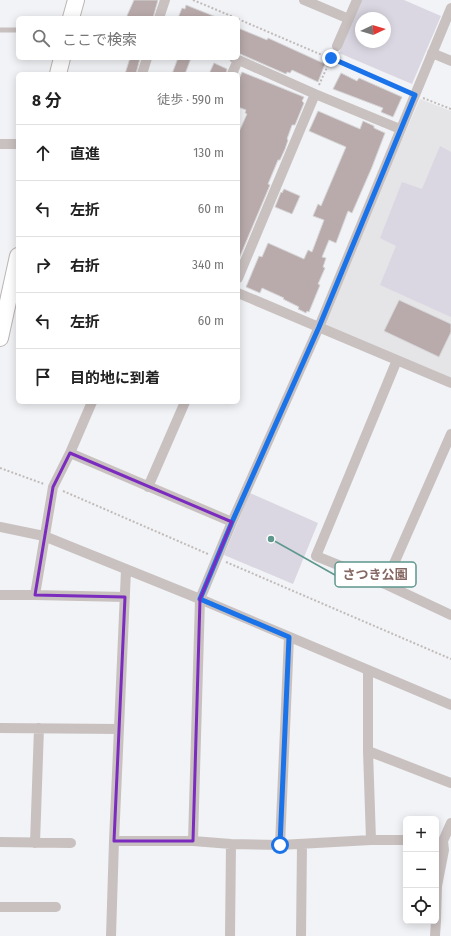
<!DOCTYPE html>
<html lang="ja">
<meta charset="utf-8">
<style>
body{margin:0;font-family:"Fira Sans Condensed","Noto Sans JP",sans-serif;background:#f6f6f6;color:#222}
.controls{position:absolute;right:12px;bottom:12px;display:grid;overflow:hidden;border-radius:6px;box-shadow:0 2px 10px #0003}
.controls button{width:36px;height:36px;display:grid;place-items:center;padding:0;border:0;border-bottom:1px solid #e0e0e0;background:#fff;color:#222;font:20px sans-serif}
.compass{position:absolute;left:355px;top:12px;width:36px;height:36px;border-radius:50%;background:#fff;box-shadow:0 2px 10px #0003;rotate:86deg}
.stop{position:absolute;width:12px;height:12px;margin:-9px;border:3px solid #1a73e8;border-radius:50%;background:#fff}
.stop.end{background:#1a73e8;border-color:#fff;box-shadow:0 1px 4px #0008}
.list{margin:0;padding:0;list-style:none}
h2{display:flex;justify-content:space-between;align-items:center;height:52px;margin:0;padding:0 16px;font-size:17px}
h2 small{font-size:13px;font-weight:400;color:#767676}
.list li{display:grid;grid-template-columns:26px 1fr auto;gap:12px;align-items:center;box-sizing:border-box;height:56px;padding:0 16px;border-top:1px solid #e0e0e0}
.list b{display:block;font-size:15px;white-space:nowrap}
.list em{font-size:13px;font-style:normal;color:#767676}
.icon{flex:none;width:22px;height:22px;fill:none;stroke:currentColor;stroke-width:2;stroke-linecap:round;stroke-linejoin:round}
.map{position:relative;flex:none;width:451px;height:936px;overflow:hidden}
.search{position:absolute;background:#fff;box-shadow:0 2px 10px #0003;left:16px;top:16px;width:224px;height:44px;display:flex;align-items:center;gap:10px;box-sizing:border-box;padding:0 14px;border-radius:6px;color:#767676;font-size:15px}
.panel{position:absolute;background:#fff;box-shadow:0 2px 10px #0003;left:16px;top:72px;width:224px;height:332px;border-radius:6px}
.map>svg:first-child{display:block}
.built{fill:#e5e4e6}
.green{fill:#dad7e2;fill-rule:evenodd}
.building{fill:#b9abab;stroke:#d5d5d7}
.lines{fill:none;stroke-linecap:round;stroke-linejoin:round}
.primary-casing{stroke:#bcb5b3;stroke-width:18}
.path{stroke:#c0bbba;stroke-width:2;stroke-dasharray:2 2;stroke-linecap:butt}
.service{stroke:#c9c1c0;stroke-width:5}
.minor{stroke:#c9c1c0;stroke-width:10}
.primary{stroke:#fff;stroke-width:16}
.route{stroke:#1a73e8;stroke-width:5}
.marked{fill:none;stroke:#7b2cbf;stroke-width:3;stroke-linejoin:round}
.leader{fill:none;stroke:#5e978d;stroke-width:1.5}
.callout-dot{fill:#5e978d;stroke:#fff;stroke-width:1.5}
.callout{fill:#fff;stroke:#5e978d;stroke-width:1.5}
.callout-label{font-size:13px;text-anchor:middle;font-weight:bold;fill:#856762}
</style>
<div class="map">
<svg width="451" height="936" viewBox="0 0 451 936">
<rect width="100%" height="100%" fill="#f2f3f6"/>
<path class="built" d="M420,99L451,111V383L319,327Z"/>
<path class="green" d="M362,0H404L441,16L412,84L339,53ZM361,18H385V42H361Z
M440,146L451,152V317L380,285L396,246L380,238L402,182L422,189Z
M250,493L318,523L293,584L224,555Z"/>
<path class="building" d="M134,0H158L153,18H126Z
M186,5L216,17V18H178L182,8L185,9Z
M238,28L267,40L268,38L325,64L318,82L292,70L290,73L287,72L286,74L238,53Z
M130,58H140L136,74H125Z
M178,58H191L185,74H172Z
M214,63L227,69L226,74H209Z
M242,72L304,97L302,101L304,103L295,125H292L287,139L288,140L285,149L280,160H278L268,184L270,185L238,261V134L247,114L245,113L246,110L238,107V81Z
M341,73L357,81L359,78L402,97L393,117L381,112L383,108L333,89Z
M318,111L360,129L363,121L374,126V128L385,133L372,167L352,213L348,211L336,243L329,240L322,257L326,258L323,267L325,268L318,284L320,285L309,312L307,311L306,313L298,309L299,307L283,299L284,298L262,288L260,293L246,287L259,256L262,257L268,243L304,259L308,250L312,252L324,220L313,216L318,204L321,206L346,147L309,131Z
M284,189L300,196L292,214L275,207L281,192L282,193Z
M399,300L451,324V332L439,357L384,331Z"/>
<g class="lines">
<g class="primary-casing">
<path id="primary" d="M71,18L76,0
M58,74L62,58
M0,338L18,256"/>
</g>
<path class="path" d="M193,0L236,18
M238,19L406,91
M319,85L333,54
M423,98L451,109
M0,468L44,484
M63,491L208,554
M226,562L451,659"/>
<path class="service" d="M0,30H18"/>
<path class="minor" d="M304,0L349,19
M159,18L165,0
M337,46L357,0
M432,53L451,61
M234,58L315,94L400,129
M142,74L147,58
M232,74L238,60
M0,144H18
M238,278L315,94
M238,293L451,383
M397,360L316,556L385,584L451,615
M70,453L232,522
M148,487L185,402
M0,527L44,536L200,599L451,705
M385,584L451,434
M0,595H35L125,597
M35,595L53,487L70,453L92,402
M368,670V751L371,840
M0,728L119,729
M368,751L451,783
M114,841H193L231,844L280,845L371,840H406
M193,841L200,599L232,522L319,327L451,8
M0,842L71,843
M35,843L39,728
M280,845L289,637
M0,907H56
M436,920L437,886L444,850L443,841L451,823
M111,936L114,841L126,570
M230,936L231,844
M301,936L302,844
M435,936L436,921"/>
<use href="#primary" class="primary"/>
</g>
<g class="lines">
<path class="route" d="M280,845L289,637L200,599L232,522L319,327L415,95L331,58"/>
</g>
<path class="marked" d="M70,453L232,522L200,599L193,841H114L125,597L35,595L53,487Z"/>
<path class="leader" d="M271 539L335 575"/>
<circle class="callout-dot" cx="271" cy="539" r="4"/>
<rect class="callout" x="335" y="562" width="81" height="25" rx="4"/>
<g class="callout-label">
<text x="375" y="579">さつき公園</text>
</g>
</svg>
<div class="controls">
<button>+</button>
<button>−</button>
<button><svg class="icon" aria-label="locate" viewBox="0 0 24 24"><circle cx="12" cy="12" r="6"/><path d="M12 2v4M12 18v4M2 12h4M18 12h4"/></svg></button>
</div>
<svg class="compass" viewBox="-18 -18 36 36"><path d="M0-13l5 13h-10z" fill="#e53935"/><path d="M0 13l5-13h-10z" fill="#767676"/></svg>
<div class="stop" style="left:280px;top:845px"></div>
<div class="stop end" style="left:331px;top:58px"></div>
<div class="search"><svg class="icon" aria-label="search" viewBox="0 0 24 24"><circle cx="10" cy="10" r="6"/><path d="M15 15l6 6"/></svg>ここで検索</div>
<section class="panel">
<h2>8 分<small>徒歩 · 590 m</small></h2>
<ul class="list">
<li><svg class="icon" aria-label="ahead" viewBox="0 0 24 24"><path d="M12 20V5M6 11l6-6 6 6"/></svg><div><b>直進</b></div><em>130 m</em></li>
<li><svg class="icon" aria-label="left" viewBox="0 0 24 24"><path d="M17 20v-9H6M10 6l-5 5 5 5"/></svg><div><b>左折</b></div><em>60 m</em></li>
<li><svg class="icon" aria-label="right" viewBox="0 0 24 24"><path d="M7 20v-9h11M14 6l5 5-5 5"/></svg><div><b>右折</b></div><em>340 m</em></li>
<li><svg class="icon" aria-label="left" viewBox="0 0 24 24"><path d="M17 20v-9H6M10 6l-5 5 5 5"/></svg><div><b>左折</b></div><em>60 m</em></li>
<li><svg class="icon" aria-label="arrive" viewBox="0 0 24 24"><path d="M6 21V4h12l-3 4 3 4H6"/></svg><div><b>目的地に到着</b></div></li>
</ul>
</section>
</div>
